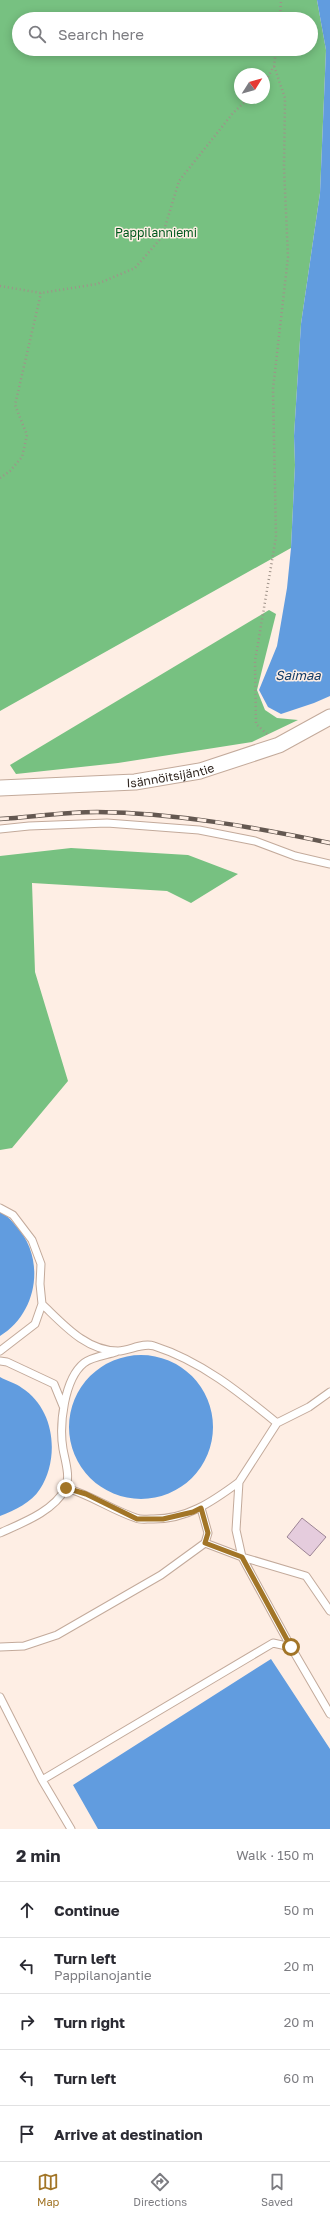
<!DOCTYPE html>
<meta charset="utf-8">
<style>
body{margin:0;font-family:"Golos Text",sans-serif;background:#f7f7f7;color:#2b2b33}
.compass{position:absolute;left:234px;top:68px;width:36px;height:36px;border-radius:50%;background:#fff;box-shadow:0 2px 10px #0003;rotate:53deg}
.stop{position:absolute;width:12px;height:12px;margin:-9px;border:3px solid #a27527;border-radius:50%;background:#fff}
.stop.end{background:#a27527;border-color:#fff;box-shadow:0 1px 4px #0008}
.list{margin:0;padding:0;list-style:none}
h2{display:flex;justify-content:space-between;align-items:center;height:52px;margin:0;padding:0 16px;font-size:17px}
h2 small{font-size:13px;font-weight:400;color:#7c7c81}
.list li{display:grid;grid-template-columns:26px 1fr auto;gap:12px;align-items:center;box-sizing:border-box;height:56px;padding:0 16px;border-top:1px solid #e1e1e2}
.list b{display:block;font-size:15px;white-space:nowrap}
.list p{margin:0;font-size:13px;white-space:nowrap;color:#7c7c81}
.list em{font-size:13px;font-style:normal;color:#7c7c81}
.icon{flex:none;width:22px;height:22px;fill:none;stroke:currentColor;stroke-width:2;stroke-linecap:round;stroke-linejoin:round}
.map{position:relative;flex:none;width:330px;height:1829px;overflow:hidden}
.search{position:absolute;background:#fff;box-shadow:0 2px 10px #0003;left:12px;right:12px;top:12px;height:44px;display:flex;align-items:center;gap:10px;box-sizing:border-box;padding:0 14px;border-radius:22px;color:#7c7c81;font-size:15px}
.sheet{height:332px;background:#fff}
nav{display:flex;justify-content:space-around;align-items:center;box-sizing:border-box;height:56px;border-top:1px solid #e1e1e2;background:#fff;font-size:11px;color:#7c7c81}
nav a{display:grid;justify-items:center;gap:2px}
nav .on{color:#a27527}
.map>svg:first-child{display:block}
.forest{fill:#77c181;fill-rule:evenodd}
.water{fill:#619cdf}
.building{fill:#e5ccdd;stroke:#9c8494}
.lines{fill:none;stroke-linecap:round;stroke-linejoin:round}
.lane-casing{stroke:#c3aa9b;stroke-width:9}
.street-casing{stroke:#c3aa9b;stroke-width:17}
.path{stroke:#9f9289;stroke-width:2.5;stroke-dasharray:1 3;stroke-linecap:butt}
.lane{stroke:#fff;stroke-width:7}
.street{stroke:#fff;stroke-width:15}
.rail-casing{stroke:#645851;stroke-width:4.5}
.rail{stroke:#feeee4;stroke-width:3;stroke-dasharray:9;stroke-linecap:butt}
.route{stroke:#a27527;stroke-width:5}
.labels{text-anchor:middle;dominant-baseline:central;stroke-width:3;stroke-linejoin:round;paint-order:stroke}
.park-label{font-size:12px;fill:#00581d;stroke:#feeee4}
.street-label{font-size:12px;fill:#2f251f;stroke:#feeee4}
.water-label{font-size:13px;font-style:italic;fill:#143d69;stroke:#feeee4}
</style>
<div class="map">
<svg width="330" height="1829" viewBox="0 0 330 1829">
<rect width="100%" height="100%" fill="#feeee4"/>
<path class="forest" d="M0,0H317L326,50L320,193L301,324L294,436L295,465L291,548L0,711ZM19,19H311V49H19ZM240,74H264V98H240Z
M269,610L276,614L257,690L265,710L277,718L298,720L252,742L118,763L16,774L10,765Z
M71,848L188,855L238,874L191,903L167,891L32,883L35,972L68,1081L12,1148L0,1150V856Z"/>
<path class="water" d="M317,0H330V696L314,703L281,714L268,707L259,690L277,646L287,588L291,548L295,465L294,436L301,324L320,193L326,50Z
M0,1212C7,1215 11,1220 16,1226C46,1258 38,1313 0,1336Z
M69 1427a72 72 0 1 1 144 0a72 72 0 1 1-144 0Z
M0,1377C7,1381 16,1383 22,1388C55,1409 60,1458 40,1489C31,1503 15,1510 0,1516Z
M271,1659L330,1749V1829H98L73,1785Z"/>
<path class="building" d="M302,1518L326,1537L310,1556L287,1537Z"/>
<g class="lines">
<g class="lane-casing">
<path id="lane" d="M0,829L29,826L107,823L199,830L255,841L295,856L330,864
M0,1208L13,1215L32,1240L41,1264L40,1284L42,1304C63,1324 86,1351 118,1351C129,1351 143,1342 154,1346C201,1361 239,1392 277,1423L309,1407L330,1392
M0,1351L35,1324L42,1304
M0,1361L7,1362L54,1384L63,1406
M277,1423L239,1482L236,1530L242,1557L291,1647
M66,1488C91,1495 112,1510 136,1518C140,1520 146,1519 151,1519C186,1520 212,1502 239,1482
M0,1533C22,1523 54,1511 65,1489C71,1478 65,1460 63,1449C59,1425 64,1379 84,1363C91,1357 107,1355 116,1352
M205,1543L242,1557L306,1576L330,1611
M0,1647L24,1646L57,1635L161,1575L205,1543L208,1533L201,1508
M0,1697L42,1780
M71,1829L42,1780L273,1643L291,1647L330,1714"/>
</g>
<g class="street-casing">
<g id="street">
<path id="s1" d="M0,788L135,782L200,771L279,745L330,717"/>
</g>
</g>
<path class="path" d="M280,19L281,0
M264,84L274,66L276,49
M0,286L41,293L97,284L135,268L162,237L179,181L233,113L249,98
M0,478L10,471L22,457L27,435L15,405L41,293
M267,734L256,724L255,661L276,537L273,389L288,257L284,168L285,98L274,66"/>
<use href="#lane" class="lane"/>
<use href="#street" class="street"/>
<g class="rail-casing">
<path id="rail" d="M0,819C32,817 65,812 97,812C176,813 253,827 330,843"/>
</g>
<use href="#rail" class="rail"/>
</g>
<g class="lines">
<path class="route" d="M66,1488L86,1494L137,1519H163L193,1512L201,1508L208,1533L205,1543L242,1557L291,1647"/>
</g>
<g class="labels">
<g class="park-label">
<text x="156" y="232">Pappilanniemi</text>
</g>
<g class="street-label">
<text stroke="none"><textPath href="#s1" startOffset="171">Isännöitsijäntie</textPath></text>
</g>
<g class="water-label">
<text x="298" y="675">Saimaa</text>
</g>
</g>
</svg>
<svg class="compass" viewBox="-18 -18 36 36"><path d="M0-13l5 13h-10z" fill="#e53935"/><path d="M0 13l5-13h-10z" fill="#7c7c81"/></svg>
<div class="stop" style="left:291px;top:1647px"></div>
<div class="stop end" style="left:66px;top:1488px"></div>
<div class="search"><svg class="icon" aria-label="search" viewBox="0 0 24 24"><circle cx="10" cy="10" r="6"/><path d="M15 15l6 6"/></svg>Search here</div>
</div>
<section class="sheet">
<h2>2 min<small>Walk · 150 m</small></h2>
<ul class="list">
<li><svg class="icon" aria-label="ahead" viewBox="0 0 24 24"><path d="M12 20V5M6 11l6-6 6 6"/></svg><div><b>Continue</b></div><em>50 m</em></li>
<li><svg class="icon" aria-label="left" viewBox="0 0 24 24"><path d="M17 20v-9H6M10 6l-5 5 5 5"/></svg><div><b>Turn left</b><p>Pappilanojantie</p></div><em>20 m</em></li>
<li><svg class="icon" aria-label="right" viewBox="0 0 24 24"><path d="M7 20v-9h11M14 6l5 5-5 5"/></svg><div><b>Turn right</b></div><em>20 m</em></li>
<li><svg class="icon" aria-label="left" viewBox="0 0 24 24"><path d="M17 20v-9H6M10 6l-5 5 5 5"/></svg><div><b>Turn left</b></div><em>60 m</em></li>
<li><svg class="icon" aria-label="arrive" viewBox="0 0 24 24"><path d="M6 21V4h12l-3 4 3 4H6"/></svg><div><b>Arrive at destination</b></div></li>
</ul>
</section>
<nav>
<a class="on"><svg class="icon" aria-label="map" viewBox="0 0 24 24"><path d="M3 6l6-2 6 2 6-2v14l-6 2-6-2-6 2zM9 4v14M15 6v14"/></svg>Map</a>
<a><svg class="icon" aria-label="directions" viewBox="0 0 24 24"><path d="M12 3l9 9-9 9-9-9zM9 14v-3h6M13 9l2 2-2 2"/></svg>Directions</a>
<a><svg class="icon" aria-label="saved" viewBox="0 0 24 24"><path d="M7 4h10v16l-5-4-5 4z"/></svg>Saved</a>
</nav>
